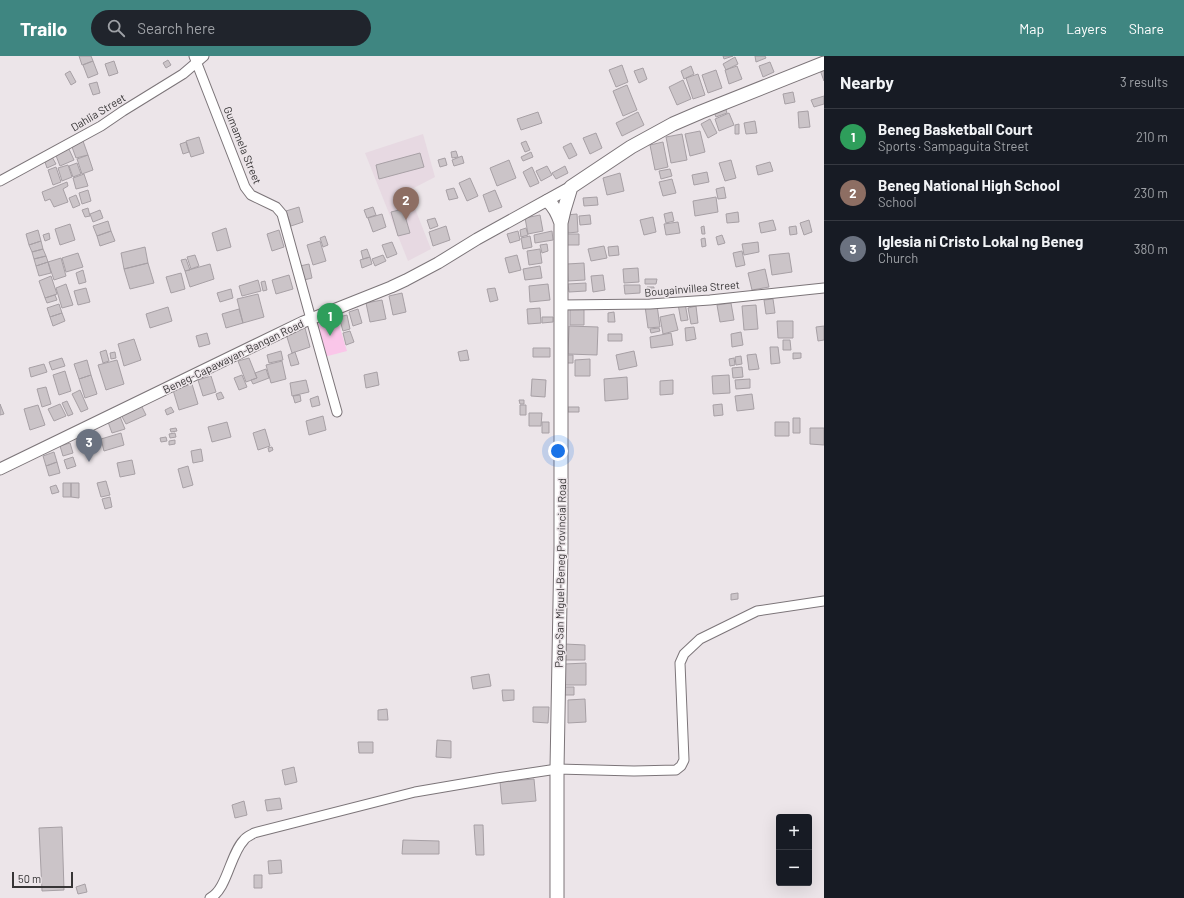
<!DOCTYPE html>
<meta charset="utf-8">
<style>
body{margin:0;font-family:Barlow,sans-serif;background:#20242c;color:#f1f3f6}
.controls{position:absolute;right:12px;bottom:12px;display:grid;overflow:hidden;border-radius:4px;box-shadow:0 4px 16px #0002}
.controls button{width:36px;height:36px;display:grid;place-items:center;padding:0;border:0;border-bottom:1px solid #363941;background:#171b24;color:#f1f3f6;font:20px sans-serif}
.scale{position:absolute;left:12px;bottom:10px;width:61px;box-sizing:border-box;padding-left:4px;border:2px solid #373536;border-top:0;font-size:11px;line-height:14px;white-space:nowrap;color:#373536;-webkit-text-stroke:3px #ece5e9;paint-order:stroke}
.you{position:absolute;left:558px;top:395px;width:14px;height:14px;margin:-10px;border:3px solid #fff;border-radius:50%;background:#1a73e8;box-shadow:0 0 0 6px #1a73e833}
.badge{display:grid;place-items:center;width:26px;height:26px;border-radius:50%;background:#3f8681;color:#fff;font-size:13px;font-weight:700}
.pin{position:absolute;translate:-50% -33px;filter:drop-shadow(0 1px 2px #0008)}
.pin::after{content:'';position:absolute;top:21px;width:14px;height:12px;background:inherit;clip-path:polygon(0 0,100% 0,50% 100%)}
.list{margin:0;padding:0;list-style:none}
h2{display:flex;justify-content:space-between;align-items:center;height:52px;margin:0;padding:0 16px;font-size:17px}
h2 small{font-size:13px;font-weight:400;color:#9ea1a6}
.list li{display:grid;grid-template-columns:26px 1fr auto;gap:12px;align-items:center;box-sizing:border-box;height:56px;padding:0 16px;border-top:1px solid #363941}
.list b{display:block;font-size:15px;white-space:nowrap}
.list p{margin:0;font-size:13px;white-space:nowrap;color:#9ea1a6}
.list em{font-size:13px;font-style:normal;color:#9ea1a6}
.icon{flex:none;width:22px;height:22px;fill:none;stroke:currentColor;stroke-width:2;stroke-linecap:round;stroke-linejoin:round}
.map{position:relative;flex:none;width:824px;height:842px;overflow:hidden}
header{display:flex;align-items:center;gap:24px;box-sizing:border-box;height:56px;padding:0 20px;background:#3f8681;color:#fff}
header strong{font-size:19px}
nav{display:flex;gap:22px;margin-inline-start:auto;font-size:14px}
.search{width:280px;height:36px;background:#20242c;display:flex;align-items:center;gap:10px;box-sizing:border-box;padding:0 14px;border-radius:22px;color:#9ea1a6;font-size:15px}
main{display:flex}
aside{flex:1;background:#171b24}
.map>svg:first-child{display:block}
.built{fill:#e7d9e2}
.green{fill:#fac6e9}
.building{fill:#cbc4c8;stroke:#a7a0a5}
.lines{fill:none;stroke-linecap:round;stroke-linejoin:round}
.minor-casing{stroke:#7c7579;stroke-width:11}
.tertiary-casing{stroke:#7c7579;stroke-width:13}
.secondary-casing{stroke:#7c7579;stroke-width:15}
.minor{stroke:#fff;stroke-width:9}
.tertiary{stroke:#fff;stroke-width:11}
.secondary{stroke:#fff;stroke-width:13}
.labels{text-anchor:middle;dominant-baseline:central;stroke-width:3;stroke-linejoin:round;paint-order:stroke}
.street-label{font-size:11px;fill:#373536;stroke:#ece5e9}
</style>
<header>
<strong>Trailo</strong>
<div class="search"><svg class="icon" aria-label="search" viewBox="0 0 24 24"><circle cx="10" cy="10" r="6"/><path d="M15 15l6 6"/></svg>Search here</div>
<nav><a>Map</a><a>Layers</a><a>Share</a></nav>
</header>
<main>
<div class="map">
<svg width="824" height="842" viewBox="0 0 824 842">
<rect width="100%" height="100%" fill="#ece5e9"/>
<path class="built" d="M423,78L435,121L408,135L431,193L408,205L365,97Z"/>
<path class="green" d="M336,259L347,295L324,301L315,265Z"/>
<path class="building" d="M79,0H91L93,5L82,9Z
M723,0H733L724,3Z
M755,0H765L766,2L756,6Z
M735,1L738,8L726,14L723,8Z
M168,4L171,9L166,12L163,7Z
M93,5L98,18L88,22L83,9Z
M114,5L118,17L109,20L105,8Z
M770,6L774,16L763,21L759,10Z
M622,9L628,26L616,31L609,14Z
M691,10L694,18L684,23L681,15Z
M737,10L742,23L729,28L725,14Z
M643,12L647,23L639,27L634,15Z
M824,13V25L820,14Z
M716,14L722,32L708,37L702,19Z
M70,15L76,26L71,29L65,18Z
M698,18L705,39L693,43L686,22Z
M683,24L691,43L677,49L669,31Z
M97,26L100,37L93,39L89,28Z
M627,29L637,54L623,60L613,35Z
M793,36L795,46L785,48L783,38Z
M824,40V48L814,51L811,44Z
M725,50L727,57L716,61L713,54Z
M808,55L810,71L799,72L798,56Z
M538,56L542,67L521,74L517,63Z
M638,56L644,69L622,80L616,67Z
M729,57L734,69L719,75L715,63Z
M710,63L717,77L708,82L701,68Z
M755,65L757,77L746,78L744,67Z
M739,68V78H735V69Z
M700,75L705,96L690,100L685,78Z
M596,77L602,92L590,98L583,82Z
M682,78L687,104L671,107L666,81Z
M199,81L204,97L191,101L186,85Z
M83,85L88,99L76,102L72,91Z
M526,85L530,94L525,96L521,87Z
M186,86L189,96L183,98L180,88Z
M663,86L668,111L655,114L650,89Z
M571,87L577,99L569,103L563,91Z
M68,91L74,104L60,110L55,97Z
M456,95L458,101L452,102L451,96Z
M531,96L533,101L523,105L521,101Z
M420,97L424,111L379,123L376,109Z
M88,99L93,114L82,118L77,103Z
M462,100L464,107L454,110L452,104Z
M52,101L56,108L47,112L44,103Z
M445,102L447,109L440,111L438,104Z
M509,104L516,122L497,130L490,112Z
M731,104L736,122L725,125L719,107Z
M770,106L773,115L758,119L756,110Z
M77,107L81,118L73,121L69,110Z
M68,109L72,121L62,125L58,112Z
M547,110L552,119L541,125L536,115Z
M565,110L568,117L556,123L552,117Z
M56,111L61,126L53,129L48,114Z
M532,111L539,127L530,131L523,116Z
M670,113L672,120L661,123L659,115Z
M707,116L709,126L694,129L692,119Z
M620,117L624,135L607,139L603,122Z
M84,118L88,130L76,133L73,122Z
M470,122L478,140L467,145L459,127Z
M672,123L676,137L663,140L659,126Z
M67,126L68,130L63,133L68,146L54,151L50,143L45,145L42,136Z
M724,131L726,142L718,143L716,133Z
M454,132L458,142L449,144L446,134Z
M88,134L91,145L82,148L79,137Z
M495,134L502,151L489,156L483,139Z
M76,139L80,149L73,152L69,142Z
M597,141L598,149L584,150L583,142Z
M716,141L718,156L695,160L693,145Z
M299,151L303,166L291,170L286,155Z
M373,151L376,159L367,162L364,154Z
M88,152L90,160L85,161L82,154Z
M403,153L410,177L398,180L391,156Z
M100,154L103,162L93,166L90,158Z
M672,156L674,165L666,167L664,158Z
M738,156L739,166L727,167L726,158Z
M382,158L386,171L373,176L368,162Z
M577,158L578,176L568,177L566,159Z
M540,159L543,175L528,178L525,162Z
M590,159L591,168L580,169L579,160Z
M653,161L656,176L644,179L640,164Z
M435,162L438,170L430,173L427,164Z
M773,164L776,174L761,177L759,167Z
M809,164L812,176L804,179L800,167Z
M108,165L111,175L97,180L93,170Z
M678,166L680,177L666,179L664,168Z
M70,168L75,184L60,189L55,173Z
M446,170L450,184L433,190L429,176Z
M704,170L705,178H702L701,171Z
M796,170L797,178L790,179L789,171Z
M226,172L231,191L217,195L212,177Z
M526,172L528,179L521,181L520,174Z
M38,174L41,185L29,189L26,178Z
M279,174L284,191L272,195L267,178Z
M111,175L115,185L100,190L97,180Z
M518,175L520,184L510,187L507,178Z
M552,175L553,184L535,187L534,179Z
M49,177L50,183L45,185L43,179Z
M567,178H579V189H567Z
M722,179L725,187L718,189L716,181Z
M325,180L328,189L323,191L320,182Z
M530,180L532,191L523,193L521,182Z
M705,182L706,190L702,191L701,183Z
M41,185L43,193L32,196L29,189Z
M320,185L326,205L313,209L307,189Z
M392,186L397,198L387,202L382,189Z
M758,186L759,196L744,199L742,188Z
M547,188L548,195L542,197L540,189Z
M604,190L607,202L591,205L588,193Z
M618,190L619,199L609,200L608,191Z
M145,191L148,207L124,213L121,197Z
M43,193L46,200L34,203L32,196Z
M367,193L370,201L363,203L361,195Z
M540,193L542,207L529,209L527,195Z
M742,195L745,209L736,211L733,197Z
M78,197L83,211L66,216L62,202Z
M789,197L792,216L772,219L769,199Z
M195,199L199,210L191,213L187,201Z
M383,199L386,205L375,210L372,203Z
M517,199L521,214L509,217L505,202Z
M46,200L48,206L36,210L34,203Z
M370,201L372,208L362,212L360,204Z
M61,202L66,220L54,224L48,206Z
M186,203L190,214L185,215L181,204Z
M48,206L51,217L39,220L36,210Z
M148,207L154,227L130,233L124,213Z
M584,207L585,224L568,225L567,208Z
M210,208L214,223L190,231L185,215Z
M309,208L312,222L304,224L300,210Z
M540,210L542,222L525,224L523,213Z
M638,212L639,226L624,227L623,213Z
M765,213L769,231L752,234L748,217Z
M83,214L86,226L79,228L76,217Z
M181,217L185,233L171,237L166,221Z
M289,219L293,233L276,238L272,224Z
M603,219L605,234L593,236L591,220Z
M51,220L57,238L45,242L39,225Z
M645,223H657L656,228H645Z
M258,224L261,235L242,240L239,230Z
M265,225L267,234L263,235L261,226Z
M586,227V235L569,236L568,228Z
M66,228L73,249L62,252L56,232Z
M548,228L550,244L530,246L529,230Z
M624,229H640V237L625,238Z
M647,231H654V238H648Z
M86,232L90,246L78,249L74,235Z
M495,232L498,244L490,246L487,233Z
M231,233L233,242L220,246L217,237Z
M402,237L406,256L393,259L389,240Z
M258,238L264,261L243,267L237,243Z
M55,239L57,244L47,247L45,242Z
M773,243L775,257L766,258L764,244Z
M382,244L386,263L370,266L366,247Z
M685,247L688,264L681,265L678,248Z
M731,247L734,264L720,266L717,249Z
M59,248L62,257L50,261L47,252Z
M657,249L660,271L648,272L645,250Z
M756,249L758,273L744,274L742,250Z
M696,250L698,267L691,268L688,252Z
M168,251L172,265L150,272L146,258Z
M540,252L541,267L528,268L527,253Z
M239,253L243,267L226,272L222,258Z
M358,253L362,267L353,270L349,256Z
M570,253H584V269H570Z
M614,256L615,266H608V257Z
M62,257L65,265L53,270L50,261Z
M674,258L678,274L663,278L660,261Z
M347,259L350,273L343,275L339,261Z
M542,261H553V266L542,267Z
M777,265H793V282H778Z
M569,270L598,271L597,299L568,298Z
M824,270V284L818,285L816,271Z
M694,271L696,283L686,285L685,272Z
M305,272L310,291L292,297L286,278Z
M659,272L660,275L651,277L650,273Z
M350,275L354,286L346,289L343,277Z
M741,276L743,289L732,291L731,278Z
M207,277L210,288L199,291L196,280Z
M671,277L673,289L651,292L650,281Z
M608,278H622V285H608Z
M134,283L141,304L124,310L118,288Z
M783,284H790L791,294H783Z
M770,291H778L780,307L771,308Z
M533,292H550V301H533Z
M106,294L109,305L103,307L100,296Z
M467,294L469,304L460,305L458,296Z
M281,295L283,304L269,307L267,299Z
M634,295L637,310L619,314L616,299Z
M115,296L116,302L111,303L110,297Z
M295,296L299,308L291,310L288,299Z
M793,297H801V302L793,303Z
M756,298L759,313L749,314L747,299Z
M564,299H573V307H565Z
M741,300L742,308L736,309L735,301Z
M62,302L65,310L52,314L49,306Z
M249,302L257,322L246,326L238,305Z
M734,302L735,309L730,310L729,303Z
M590,303V320H575V304Z
M87,304L91,319L79,323L74,308Z
M117,304L124,328L106,334L98,309Z
M282,305L286,323L271,327L266,309Z
M44,308L47,316L31,321L29,312Z
M742,311L743,321L733,322L732,312Z
M266,313L269,322L253,328L251,324L257,322L255,317Z
M65,315L71,335L59,339L53,319Z
M377,316L379,329L366,332L364,319Z
M91,319L97,338L85,342L79,323Z
M242,319L247,331L239,334L234,322Z
M729,319L730,337L713,338L712,320Z
M211,320L216,336L203,340L198,324Z
M627,321L628,343L605,345L604,323Z
M532,323L546,324L545,341L531,340Z
M750,323V332L736,333L735,324Z
M306,324L309,336L292,340L290,327Z
M673,324V338L660,339V325Z
M192,328L198,348L179,354L173,334Z
M46,331L51,348L42,351L37,333Z
M80,334L88,353L81,356L72,338Z
M221,336L224,342L218,344L216,338Z
M752,338L754,353L737,355L735,340Z
M300,339L301,345L295,347L293,340Z
M318,340L320,349L312,351L310,343Z
M519,344H524V348H520Z
M67,345L73,358L68,360L62,347Z
M140,347L146,359L126,368L120,357Z
M0,348L4,358L0,359Z
M60,348L66,360L54,365L48,353Z
M722,348L723,359L714,360L713,349Z
M38,349L45,369L30,374L24,353Z
M520,349H526V359H520Z
M171,351L174,356L167,359L165,354Z
M568,351H579V356H568Z
M529,357H542L541,370H529Z
M119,358L125,373L112,377L107,363Z
M323,360L326,374L309,379L306,365Z
M793,362H800V377H793Z
M227,366L231,381L212,386L208,371Z
M542,366H549V377H542Z
M775,366H789V380H775Z
M176,372L177,375L171,376L170,373Z
M810,372H824V389L810,388Z
M265,373L270,390L258,394L253,377Z
M121,377L124,389L104,395L101,383Z
M175,377L176,381L170,382L169,378Z
M166,381L167,385L161,386L160,382Z
M175,384V388L169,389V385Z
M70,387L73,397L63,400L60,390Z
M272,391L273,394L269,396L268,392Z
M201,393L203,405L193,407L191,395Z
M54,396L57,406L46,410L43,400Z
M73,401L76,410L67,413L64,404Z
M132,404L135,418L120,421L117,407Z
M57,406L60,417L49,420L46,410Z
M188,410L193,429L183,432L178,413Z
M106,425L110,439L101,441L97,427Z
M63,427H71V441H63Z
M71,427H79V442L71,441Z
M56,429L59,436L52,438L50,431Z
M110,441L112,451L105,453L102,443Z
M738,537V543L731,544V538Z
M565,588L585,589V604H565Z
M586,607V629H565V608Z
M489,618L491,630L473,633L471,621Z
M561,631H574V639H562Z
M502,634H514V644L503,645Z
M585,643L586,666L568,667V644Z
M533,651H549L548,667L533,666Z
M387,653L388,664H378V654Z
M437,684L451,685V702L436,701Z
M358,686H373V697H359Z
M294,711L297,726L285,729L282,714Z
M534,723L536,745L502,748L500,726Z
M280,742L282,753L267,755L265,744Z
M244,745L247,759L235,762L232,749Z
M474,769H483L484,799H476Z
M62,771L64,834L42,835L39,772Z
M403,784L439,785V798H402Z
M281,804L282,817L269,818L268,805Z
M254,819H262V832H254Z
M85,828L87,836L78,838L76,831Z"/>
<g class="lines">
<g class="minor-casing">
<path id="minor" d="M194,0L245,131L251,139L276,151L282,158L311,263L337,356
M0,125L101,70L123,55L183,18L204,0
M562,249L650,248L710,244L824,232
M210,842C227,834 230,798 244,784C246,781 251,779 254,777L415,736L497,722L557,713L634,715L676,714L681,710L684,704L680,607L684,598L700,583L757,555L824,545"/>
</g>
<g class="tertiary-casing">
<path id="tertiary" d="M0,413L303,266L391,231L406,224L438,207L477,183L571,131"/>
</g>
<g class="secondary-casing">
<path id="secondary" d="M548,145C555,151 558,158 561,167
M557,842V713L561,491V167L564,154L571,131L631,91L673,68L701,56L824,7"/>
</g>
<use href="#minor" class="minor"/>
<use href="#tertiary" class="tertiary"/>
<use href="#secondary" class="secondary"/>
</g>
<g class="labels">
<g class="street-label">
<text transform="translate(98 56) rotate(-31)">Dahlia Street</text>
<text transform="translate(243 89) rotate(68)">Gumamela Street</text>
<text transform="translate(692 232) rotate(-5)">Bougainvillea Street</text>
<text transform="translate(233 300) rotate(-26)">Beneg-Capawayan-Bangan Road</text>
<text transform="translate(560 517) rotate(-89)">Pago-San Miguel-Beneg Provincial Road</text>
</g>
</g>
</svg>
<div class="controls">
<button>+</button>
<button>−</button>
</div>
<div class="scale">50 m</div>
<div class="you"></div>
<div class="pin badge" style="left:330px;top:280px;background:#2e9e5b">1</div>
<div class="pin badge" style="left:406px;top:164px;background:#8d6e63">2</div>
<div class="pin badge" style="left:89px;top:406px;background:#6b7280">3</div>
</div>
<aside>
<h2>Nearby<small>3 results</small></h2>
<ul class="list">
<li><span class="badge" style="background:#2e9e5b">1</span><div><b>Beneg Basketball Court</b><p>Sports · Sampaguita Street</p></div><em>210 m</em></li>
<li><span class="badge" style="background:#8d6e63">2</span><div><b>Beneg National High School</b><p>School</p></div><em>230 m</em></li>
<li><span class="badge" style="background:#6b7280">3</span><div><b>Iglesia ni Cristo Lokal ng Beneg</b><p>Church</p></div><em>380 m</em></li>
</ul>
</aside>
</main>
